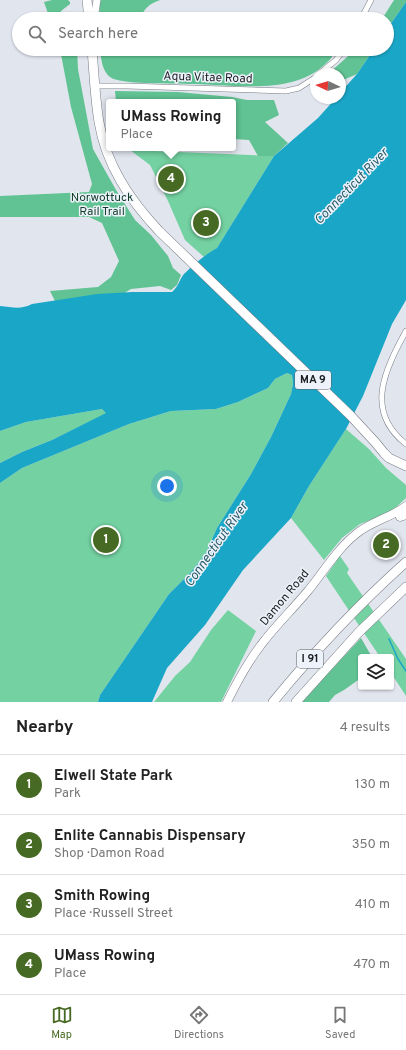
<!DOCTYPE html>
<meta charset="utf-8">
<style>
body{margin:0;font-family:Overpass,sans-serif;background:#f2f2f2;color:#222}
.controls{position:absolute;right:12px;bottom:12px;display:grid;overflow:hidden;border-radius:4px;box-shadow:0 1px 3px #0004}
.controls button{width:36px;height:36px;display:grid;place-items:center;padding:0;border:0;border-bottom:1px solid #e0e0e0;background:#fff;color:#222;font:20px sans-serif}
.compass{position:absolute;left:310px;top:68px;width:36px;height:36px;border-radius:50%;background:#fff;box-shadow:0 1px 3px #0004;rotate:274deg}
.you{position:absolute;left:167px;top:486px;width:14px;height:14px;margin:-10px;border:3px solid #fff;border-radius:50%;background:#1a73e8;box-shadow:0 0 0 6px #1a73e833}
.badge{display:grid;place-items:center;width:26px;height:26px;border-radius:50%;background:#466a23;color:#fff;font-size:13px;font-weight:700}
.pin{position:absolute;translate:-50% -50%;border:2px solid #fff;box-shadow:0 1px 4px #0006}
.popup{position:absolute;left:106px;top:99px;width:130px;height:52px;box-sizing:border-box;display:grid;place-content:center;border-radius:4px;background:#fff;filter:drop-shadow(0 1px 3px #0005);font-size:13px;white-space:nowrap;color:#767676}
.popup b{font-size:15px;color:#222}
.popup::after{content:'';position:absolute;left:50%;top:100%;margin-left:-8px;border:8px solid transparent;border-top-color:#fff}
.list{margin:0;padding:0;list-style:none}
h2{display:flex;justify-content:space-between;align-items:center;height:52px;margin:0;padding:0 16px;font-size:17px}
h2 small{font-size:13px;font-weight:400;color:#767676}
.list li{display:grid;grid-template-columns:26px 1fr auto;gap:12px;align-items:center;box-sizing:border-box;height:60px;padding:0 16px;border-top:1px solid #e0e0e0}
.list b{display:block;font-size:15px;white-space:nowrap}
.list p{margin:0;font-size:13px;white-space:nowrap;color:#767676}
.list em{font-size:13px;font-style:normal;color:#767676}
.icon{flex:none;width:22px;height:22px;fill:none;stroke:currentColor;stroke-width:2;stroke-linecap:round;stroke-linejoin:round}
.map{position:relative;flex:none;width:406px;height:702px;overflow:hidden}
.search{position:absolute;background:#fff;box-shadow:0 1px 3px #0004;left:12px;right:12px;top:12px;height:44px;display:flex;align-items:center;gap:10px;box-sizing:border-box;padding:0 14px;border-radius:22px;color:#767676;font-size:15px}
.sheet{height:292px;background:#fff}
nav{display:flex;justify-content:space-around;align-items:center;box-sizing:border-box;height:56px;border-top:1px solid #e0e0e0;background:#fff;font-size:11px;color:#767676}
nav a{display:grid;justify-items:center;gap:2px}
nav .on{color:#466a23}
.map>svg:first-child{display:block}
.green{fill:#74d2a2}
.forest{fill:#61c393}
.water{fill:#1aa6c7}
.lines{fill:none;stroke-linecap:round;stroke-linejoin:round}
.stream{stroke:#1aa6c7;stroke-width:1.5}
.street-casing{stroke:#787c83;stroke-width:6}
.secondary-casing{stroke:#787c83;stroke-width:8}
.primary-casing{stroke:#787c83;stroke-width:9}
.highway-casing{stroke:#787c83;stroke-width:10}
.street{stroke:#fff;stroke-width:5}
.secondary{stroke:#fff;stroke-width:7}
.primary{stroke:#fff;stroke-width:8}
.highway{stroke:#fff;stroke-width:9}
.labels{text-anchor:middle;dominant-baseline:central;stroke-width:3;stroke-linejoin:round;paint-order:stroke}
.shield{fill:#eef3fb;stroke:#5b5e62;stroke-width:1}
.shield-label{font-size:11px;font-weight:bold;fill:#1c1e21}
.street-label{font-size:12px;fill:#1c1e21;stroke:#eef3fb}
.park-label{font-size:12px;fill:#143e2a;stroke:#eef3fb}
.water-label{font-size:13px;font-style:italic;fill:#2a5d6b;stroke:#eef3fb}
</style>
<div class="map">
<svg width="406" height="702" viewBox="0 0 406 702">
<rect width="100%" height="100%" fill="#e1e5ee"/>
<path class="green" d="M130,150L274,156L217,248L204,257L185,240L168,201L150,165Z
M287,373L292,375L293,384L291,394L271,437L251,474L217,528L206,553L191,572L169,594L100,695L98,702H0V483L22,468L129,424L171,411L216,409L238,402L268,388L275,379Z
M102,409L107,413L52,440L22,452L0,463V431L26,422Z
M346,429L369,449L386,468L406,485V498L391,512L360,524L342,538L324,560L291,518L309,486Z
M340,556L349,569L347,573L406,659V696L391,673V657H380L326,576Z
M228,610L256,631L221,702H154L175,676L190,662L211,630Z"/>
<path class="forest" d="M52,0H68L70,2V4L61,11L62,16L65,19H50L44,2Z
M100,0H160C150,4 143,8 141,19H99Z
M394,0H406V2L387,29V19H382Z
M60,49H77L78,69L93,149L116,190L135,220L151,235L168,256L173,268L181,275L177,285L171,290L160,286L131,289L121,295L55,301L50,291L98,287L111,277L119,261L102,223L89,217H0V196L89,192L92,184L71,107Z
M100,49H334C334,57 329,61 323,66C290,96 229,84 188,84C173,83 120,85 110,77C102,71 101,58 100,49Z
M356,49H374L357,74L341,81L340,80V74H328Z
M115,91L178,92L232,97L247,100H274L279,115L265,122L288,143L274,156H258L249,140L233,139V102H116Z
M361,638L372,657H361V678L344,690L335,695L329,702H301Z"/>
<path class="water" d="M406,2V300L392,324L363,396L346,429L309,486L291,518L243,570L205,625L167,668L152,702H98L100,695L169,594L191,572L206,553L217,528L251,474L271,437L291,394L293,384L292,375L287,373L275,379L268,388L238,402L216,409L171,411L129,424L22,468L0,483V463L22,452L52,440L106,413L102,409L26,422L0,431V306C12,307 21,310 32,304L97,294L132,292H172C179,286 179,280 184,274C194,264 206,254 217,248L274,156L318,118L336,98H340V93L357,74L374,49H387V29Z"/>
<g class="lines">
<path class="stream" d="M389,639L398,659L406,671"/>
<g class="street-casing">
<path id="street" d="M361,19L371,0
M319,74L336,60L344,49
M95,86H127L286,91L299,88L316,77
M406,331C385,370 364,411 406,444"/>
</g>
<g class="secondary-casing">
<path id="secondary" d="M94,19L97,0"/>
</g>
<g class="primary-casing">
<path id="primary" d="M400,517L406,515
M227,702C237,682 247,663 261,645C275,626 292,610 307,592C323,573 336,550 356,534C370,522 390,518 406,506"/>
</g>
<g class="highway-casing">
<path id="highway" d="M87,0L89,19
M92,49C94,73 95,98 99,122C106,165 130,200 159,231L350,415L375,442L384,453L389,458L406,466
M273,702C314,652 358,605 406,562
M296,702L359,632L406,587"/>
</g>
<use href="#street" class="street"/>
<use href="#secondary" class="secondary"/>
<use href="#primary" class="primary"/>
<use href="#highway" class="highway"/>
</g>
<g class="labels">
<g class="shield">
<rect x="295" y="371" width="36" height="18" rx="3"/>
<rect x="297" y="650" width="26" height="18" rx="3"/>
</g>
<g class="shield-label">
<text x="313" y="380">MA 9</text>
<text x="310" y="659">I 91</text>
</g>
<g class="street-label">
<text transform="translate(208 78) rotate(2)">Aqua Vitae Road</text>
<text transform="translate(285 598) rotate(-50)">Damon Road</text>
</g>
<g class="park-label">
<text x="102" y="198">Norwottuck<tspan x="102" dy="14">Rail Trail</tspan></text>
</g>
<g class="water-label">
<text transform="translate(352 187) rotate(-46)">Connecticut River</text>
<text transform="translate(217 545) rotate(-55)">Connecticut River</text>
</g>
</g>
</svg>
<div class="controls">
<button><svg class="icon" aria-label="layers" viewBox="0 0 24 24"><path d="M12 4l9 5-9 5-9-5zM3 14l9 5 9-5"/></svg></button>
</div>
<svg class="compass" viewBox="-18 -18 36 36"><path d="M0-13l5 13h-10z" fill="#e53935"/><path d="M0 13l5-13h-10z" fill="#767676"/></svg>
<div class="you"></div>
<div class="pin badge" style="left:106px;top:540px">1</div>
<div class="pin badge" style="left:386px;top:545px">2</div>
<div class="pin badge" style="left:206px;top:223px">3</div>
<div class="pin badge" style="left:171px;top:179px">4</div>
<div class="popup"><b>UMass Rowing</b>Place</div>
<div class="search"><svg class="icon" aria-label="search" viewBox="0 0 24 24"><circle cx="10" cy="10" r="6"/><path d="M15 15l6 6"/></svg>Search here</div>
</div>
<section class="sheet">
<h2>Nearby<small>4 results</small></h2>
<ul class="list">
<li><span class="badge">1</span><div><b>Elwell State Park</b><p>Park</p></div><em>130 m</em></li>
<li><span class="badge">2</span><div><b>Enlite Cannabis Dispensary</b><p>Shop · Damon Road</p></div><em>350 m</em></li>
<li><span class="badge">3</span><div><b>Smith Rowing</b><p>Place · Russell Street</p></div><em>410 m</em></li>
<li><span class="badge">4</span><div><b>UMass Rowing</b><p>Place</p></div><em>470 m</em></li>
</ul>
</section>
<nav>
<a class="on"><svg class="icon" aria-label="map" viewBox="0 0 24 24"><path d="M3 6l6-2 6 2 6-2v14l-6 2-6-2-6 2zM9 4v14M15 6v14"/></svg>Map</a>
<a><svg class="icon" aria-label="directions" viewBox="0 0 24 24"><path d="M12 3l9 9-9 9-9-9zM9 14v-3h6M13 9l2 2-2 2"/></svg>Directions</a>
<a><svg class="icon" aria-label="saved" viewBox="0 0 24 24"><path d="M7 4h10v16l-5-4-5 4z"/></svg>Saved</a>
</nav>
